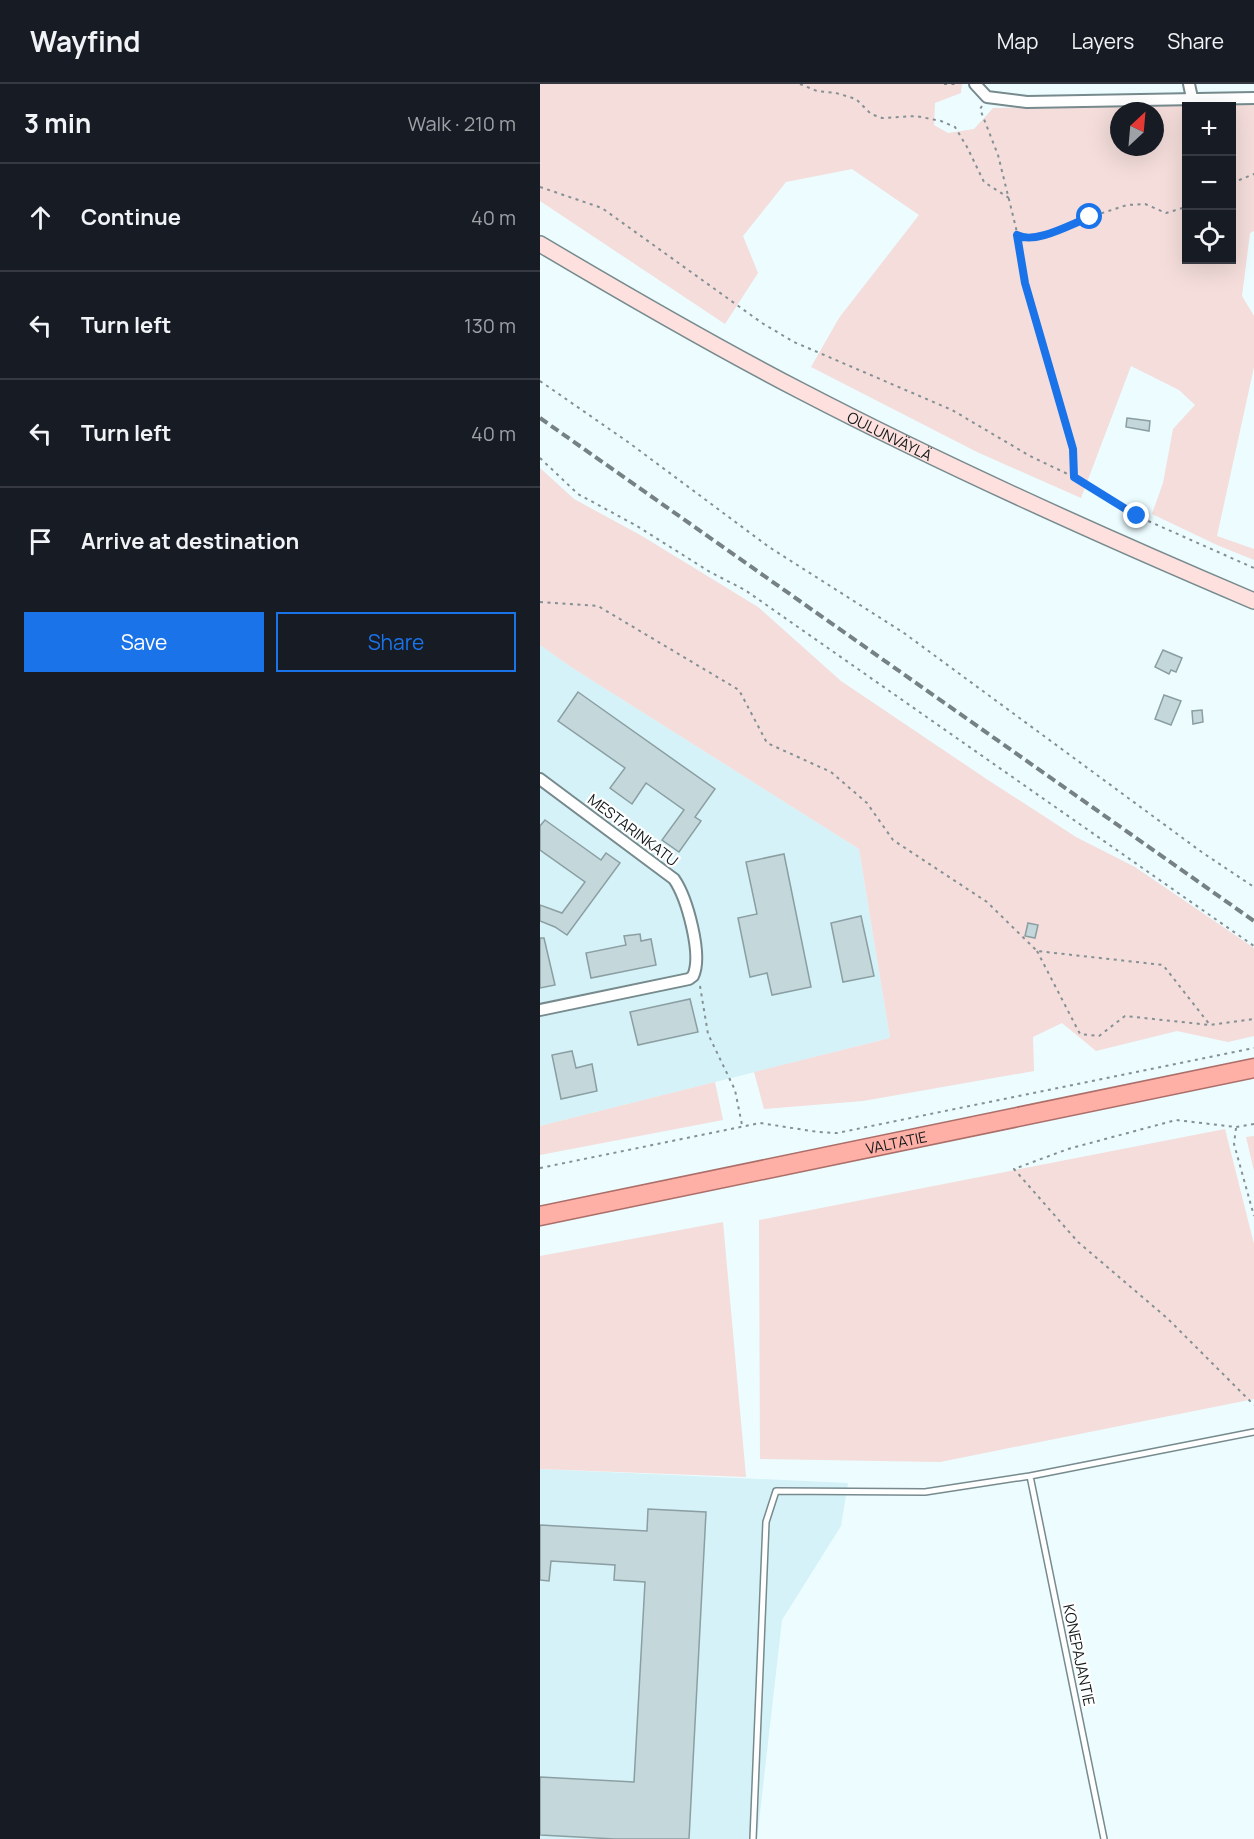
<!DOCTYPE html>
<meta charset="utf-8">
<style>
body{margin:0;font-family:Manrope,sans-serif;background:#242831;color:#f1f3f6}
.controls{position:absolute;right:18px;top:18px;display:grid;overflow:hidden;border-radius:0px;box-shadow:0 6px 24px #0002}
.controls button{width:54px;height:54px;display:grid;place-items:center;padding:0;border:0;border-bottom:2px solid #363941;background:#171b24;color:#f1f3f6;font:30px sans-serif}
.compass{position:absolute;left:570px;top:18px;width:54px;height:54px;border-radius:50%;background:#171b24;box-shadow:0 6px 24px #0002;rotate:26deg}
.stop{position:absolute;width:18px;height:18px;margin:-14px;border:4px solid #1a73e8;border-radius:50%;background:#fff}
.stop.end{background:#1a73e8;border-color:#fff;box-shadow:0 2px 6px #0008}
.list{margin:0;padding:0;list-style:none}
h2{display:flex;justify-content:space-between;align-items:center;height:78px;margin:0;padding:0 24px;font-size:26px}
h2 small{font-size:20px;font-weight:400;color:#9ea1a6}
.list li{display:grid;grid-template-columns:39px 1fr auto;gap:18px;align-items:center;box-sizing:border-box;height:108px;padding:0 24px;border-top:2px solid #363941}
.list b{display:block;font-size:22px;white-space:nowrap}
.list em{font-size:20px;font-style:normal;color:#9ea1a6}
.actions{display:flex;gap:12px;padding:18px 24px}
.actions a{flex:1;padding:14px 0;border:2px solid #1a73e8;border-radius:0px;text-align:center;font-size:21px;color:#1a73e8}
.actions .main{background:#1a73e8;color:#fff}
.icon{flex:none;width:33px;height:33px;fill:none;stroke:currentColor;stroke-width:2;stroke-linecap:round;stroke-linejoin:round}
.map{position:relative;flex:none;width:714px;height:1755px;overflow:hidden}
header{display:flex;align-items:center;gap:36px;box-sizing:border-box;height:84px;padding:0 30px;background:#171b24;border-bottom:2px solid #363941}
header strong{font-size:28px}
nav{display:flex;gap:33px;margin-inline-start:auto;font-size:21px}
main{display:flex}
aside{flex:1;background:#171b24}
.map>svg:first-child{display:block}
.built{fill:#d4f2f7}
.green{fill:#f4ddda;fill-rule:evenodd}
.building{fill:#c4d8dc;stroke:#8b9ea2;stroke-width:1.5}
.lines{fill:none;stroke-linecap:round;stroke-linejoin:round}
.service-casing{stroke:#778a8d;stroke-width:8}
.minor-casing{stroke:#778a8d;stroke-width:14}
.secondary-casing{stroke:#778a8d;stroke-width:18}
.trunk-casing{stroke:#ab6e68;stroke-width:21}
.path{stroke:#849093;stroke-width:2;stroke-dasharray:3 4.5;stroke-linecap:butt}
.service{stroke:#fff;stroke-width:5}
.minor{stroke:#fff;stroke-width:10}
.secondary{stroke:#fee1de;stroke-width:15}
.trunk{stroke:#feb0a7;stroke-width:18}
.rail{stroke:#768183;stroke-width:4;stroke-dasharray:9 4.5;stroke-linecap:butt}
.route{stroke:#1a73e8;stroke-width:8}
.labels{text-anchor:middle;dominant-baseline:central;stroke-width:4.5;stroke-linejoin:round;paint-order:stroke}
.street-label{font-size:15px;fill:#12191b;stroke:#fff}
</style>
<header>
<strong>Wayfind</strong>
<nav><a>Map</a><a>Layers</a><a>Share</a></nav>
</header>
<main>
<aside>
<h2>3 min<small>Walk · 210 m</small></h2>
<ul class="list">
<li><svg class="icon" aria-label="ahead" viewBox="0 0 24 24"><path d="M12 20V5M6 11l6-6 6 6"/></svg><div><b>Continue</b></div><em>40 m</em></li>
<li><svg class="icon" aria-label="left" viewBox="0 0 24 24"><path d="M17 20v-9H6M10 6l-5 5 5 5"/></svg><div><b>Turn left</b></div><em>130 m</em></li>
<li><svg class="icon" aria-label="left" viewBox="0 0 24 24"><path d="M17 20v-9H6M10 6l-5 5 5 5"/></svg><div><b>Turn left</b></div><em>40 m</em></li>
<li><svg class="icon" aria-label="arrive" viewBox="0 0 24 24"><path d="M6 21V4h12l-3 4 3 4H6"/></svg><div><b>Arrive at destination</b></div></li>
</ul>
<div class="actions"><a class="main">Save</a><a>Share</a></div>
</aside>
<div class="map">
<svg width="714" height="1755" viewBox="0 0 714 1755">
<rect width="100%" height="100%" fill="#ecfcff"/>
<path class="built" d="M0,561L31,583L319,765L350,954L0,1042Z
M0,1385L308,1399L301,1442L242,1536L217,1755H0Z"/>
<path class="green" d="M0,0H422L421,9L395,19L394,41L408,49L434,45L453,24L714,18V147L710,149L702,212L714,232V283L677,452L714,465V476L677,461L612,430L623,399L633,345L655,321L639,306L591,282L541,414L437,368L271,283L299,234L379,131L312,85L246,98L203,152L218,189L185,240L0,117ZM646,22H692V176H646ZM579,27H615V63H579Z
M0,384L34,415L102,452L218,523L301,597L445,694L536,753L595,783L714,864V952L688,958L637,947L556,967L522,939L493,953L494,987L323,1017L224,1025L214,988L350,954L319,765L31,583L0,561Z
M175,998L183,1036L0,1071V1042Z
M685,1045L714,1160V1315L400,1378L220,1375L219,1136Z
M714,1052V1087L706,1053Z
M183,1138L206,1393L0,1385V1172Z"/>
<path class="building" d="M587,334L610,337L609,347L586,343Z
M623,566L642,574L636,588L631,586L629,590L615,583Z
M38,608L175,705L155,733L161,737L139,768L122,756L144,726L106,699L92,720L70,704L85,684L18,637Z
M624,611L641,617L631,641L615,635Z
M662,626L663,638L653,640L652,627Z
M5,736L61,776L66,769L80,779L27,851L15,843L0,837V821L22,829L45,798L0,766V742Z
M244,770L271,903L232,911L227,889L210,893L198,834L217,830L206,778Z
M321,832L334,892L303,898L291,839Z
M488,839L498,841L495,854L485,852Z
M100,850L101,857L111,855L116,881L51,894L46,869L86,861L84,852Z
M0,854H4L15,901L0,904Z
M150,915L158,948L98,961L90,928Z
M32,967L36,984L52,980L57,1007L21,1015L12,971Z
M108,1425L166,1428L149,1755H75L0,1751V1693L94,1698L105,1498L74,1496L75,1481L11,1477L9,1497L0,1496V1441L107,1447Z"/>
<g class="lines">
<g class="service-casing">
<path id="service" d="M490,1392L564,1755
M213,1755L226,1438L236,1407L385,1408L490,1392L714,1348"/>
</g>
<g class="minor-casing">
<path id="minor" d="M435,0L447,13L487,18L714,14
M649,0L652,14
M0,695L134,795C147,814 163,871 153,892L149,895L0,926"/>
</g>
<g class="secondary-casing">
<g id="secondary">
<path id="s1" d="M0,160C86,211 172,261 261,307C409,384 561,452 714,517"/>
</g>
</g>
<g class="trunk-casing">
<g id="trunk">
<path id="s2" d="M0,1132L714,984"/>
</g>
</g>
<path class="path" d="M260,0L277,7L296,9L316,15L331,30L342,34L376,32L401,37L415,43L427,63L444,98L469,114
M404,0H418
M442,22L440,25L458,71L476,144L485,199L525,332L533,365L534,393
M692,99L714,90
M0,103L62,124L222,239L254,258L412,326L490,372L534,393L597,432L714,484
M477,151L484,155L501,153L550,133L587,121L605,120L626,129L646,123
M0,297L88,358L229,463L364,549L663,769L714,803
M0,374L38,410L97,442L170,488L205,506L714,862
M0,518L58,522L199,606L227,659L291,688L327,719L353,756L447,818L497,867L623,881L670,941L714,935
M497,867L540,950L559,952L585,932L670,941
M160,902L168,950L195,1006L202,1041
M714,1040L696,1043L636,1036L528,1065L474,1085L538,1158L627,1234L714,1321
M696,1044L694,1060L714,1132
M0,1084L220,1039L278,1048L297,1049L714,964"/>
<use href="#service" class="service"/>
<use href="#minor" class="minor"/>
<use href="#secondary" class="secondary"/>
<use href="#trunk" class="trunk"/>
<path class="rail" d="M0,334L714,837"/>
</g>
<g class="lines">
<path class="route" d="M550,133C531,140 495,161 477,151L485,199L533,365L534,393L597,432"/>
</g>
<g class="labels">
<g class="street-label">
<text stroke="none"><textPath href="#s1" startOffset="399">OULUNVÄYLÄ</textPath></text>
<text transform="translate(93 746) rotate(37)">MESTARINKATU</text>
<text stroke="none"><textPath href="#s2" startOffset="364">VALTATIE</textPath></text>
<text transform="translate(539 1571) rotate(78)">KONEPAJANTIE</text>
</g>
</g>
</svg>
<div class="controls">
<button>+</button>
<button>−</button>
<button><svg class="icon" aria-label="locate" viewBox="0 0 24 24"><circle cx="12" cy="12" r="6"/><path d="M12 2v4M12 18v4M2 12h4M18 12h4"/></svg></button>
</div>
<svg class="compass" viewBox="-18 -18 36 36"><path d="M0-13l5 13h-10z" fill="#e53935"/><path d="M0 13l5-13h-10z" fill="#9ea1a6"/></svg>
<div class="stop" style="left:550px;top:133px"></div>
<div class="stop end" style="left:597px;top:432px"></div>
</div>
</main>
